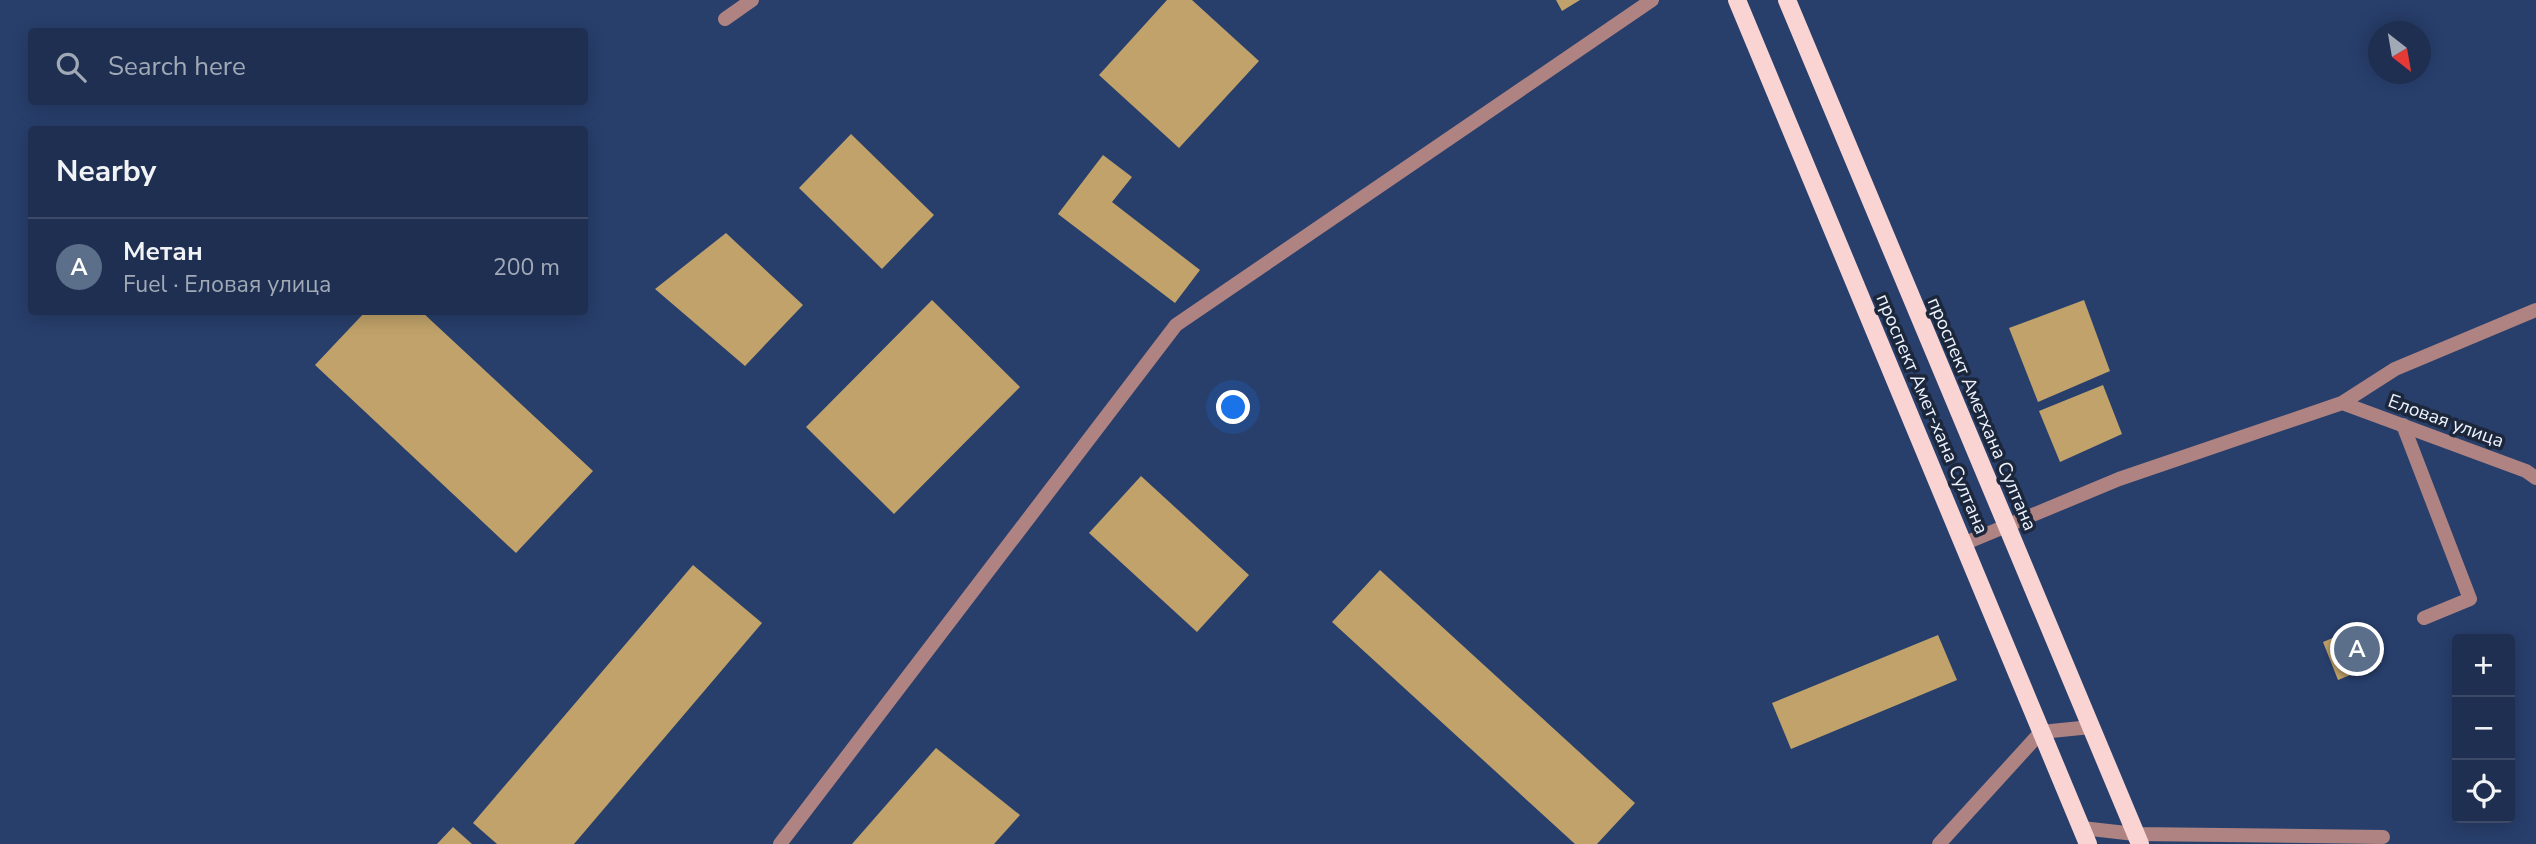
<!DOCTYPE html>
<meta charset="utf-8">
<style>
body{margin:0;font-family:"Nunito Sans",sans-serif;background:#2b3b5b;color:#f1f3f6}
.controls{position:absolute;right:21px;bottom:21px;display:grid;overflow:hidden;border-radius:7px;box-shadow:0 4px 18px #0003}
.controls button{width:63px;height:63px;display:grid;place-items:center;padding:0;border:0;border-bottom:2px solid #3c4a68;background:#1e2f51;color:#f1f3f6;font:35px sans-serif}
.compass{position:absolute;left:2368px;top:21px;width:63px;height:63px;border-radius:50%;background:#1e2f51;box-shadow:0 4px 18px #0003;rotate:149deg}
.you{position:absolute;left:1234px;top:408px;width:24px;height:24px;margin:-18px;border:5px solid #fff;border-radius:50%;background:#1a73e8;box-shadow:0 0 0 10px #1a73e833}
.badge{display:grid;place-items:center;width:46px;height:46px;border-radius:50%;background:#8bbbb9;color:#fff;font-size:23px;font-weight:700}
.pin{position:absolute;translate:-50% -50%;border:4px solid #fff;box-shadow:0 2px 7px #0006}
.list{margin:0;padding:0;list-style:none}
h2{display:flex;justify-content:space-between;align-items:center;height:91px;margin:0;padding:0 28px;font-size:30px}
h2 small{font-size:23px;font-weight:400;color:#a1a9b7}
.list li{display:grid;grid-template-columns:46px 1fr auto;gap:21px;align-items:center;box-sizing:border-box;height:98px;padding:0 28px;border-top:2px solid #3c4a68}
.list b{display:block;font-size:26px;white-space:nowrap}
.list p{margin:0;font-size:23px;white-space:nowrap;color:#a1a9b7}
.list em{font-size:23px;font-style:normal;color:#a1a9b7}
.icon{flex:none;width:38px;height:38px;fill:none;stroke:currentColor;stroke-width:2;stroke-linecap:round;stroke-linejoin:round}
.map{position:relative;flex:none;width:2536px;height:844px;overflow:hidden}
.search{position:absolute;background:#1e2f51;box-shadow:0 4px 18px #0003;left:28px;top:28px;width:560px;height:77px;display:flex;align-items:center;gap:18px;box-sizing:border-box;padding:0 24px;border-radius:7px;color:#a1a9b7;font-size:26px}
.panel{position:absolute;background:#1e2f51;box-shadow:0 4px 18px #0003;left:28px;top:126px;width:560px;height:189px;border-radius:7px}
.map>svg:first-child{display:block}
.building{fill:#c0a26a}
.lines{fill:none;stroke-linecap:round;stroke-linejoin:round}
.service{stroke:#af8381;stroke-width:14}
.minor{stroke:#af8381;stroke-width:14}
.primary{stroke:#f9d4d2;stroke-width:18}
.labels{text-anchor:middle;dominant-baseline:central;stroke-width:7;stroke-linejoin:round;paint-order:stroke}
.street-label{font-size:19px;fill:#edf3fe;stroke:#1c273b}
</style>
<div class="map">
<svg width="2536" height="844" viewBox="0 0 2536 844">
<rect width="100%" height="100%" fill="#283f6c"/>
<path class="building" d="M1167,0H1192L1259,61L1179,148L1099,75Z
M1556,0H1580L1562,11Z
M851,134L934,215L882,269L799,188Z
M1103,155L1132,177L1112,202L1200,270L1175,303L1058,214Z
M726,233L803,305L745,366L655,289Z
M932,300L1020,387L894,514L806,427Z
M2084,300L2110,371L2038,402L2009,328Z
M365,312H422L593,471L516,553L315,365Z
M2103,385L2122,434L2060,462L2039,411Z
M1141,476L1249,575L1197,632L1089,533Z
M693,565L762,623L574,844H497L473,823Z
M1380,570L1635,803L1597,844H1575L1332,622Z
M2367,624L2382,662L2338,680L2323,642Z
M1938,635L1957,680L1791,749L1772,703Z
M936,748L1020,815L994,844H852Z
M453,827L472,844H437Z"/>
<g class="lines">
<path class="service" d="M725,19L752,0
M2403,425L2470,599L2424,618
M2082,828L2135,834L2383,837
M780,844L1176,325L1652,0"/>
<path class="minor" d="M2342,403L2526,471L2536,478
M1963,544L2119,479L2342,403L2395,369L2536,310
M1939,844L2041,732L2091,727"/>
<path class="primary" d="M1737,0L2088,844
M1787,0L2140,844"/>
</g>
<g class="labels">
<g class="street-label">
<text transform="translate(1932 414) rotate(67)">проспект Амет-хана Султана</text>
<text transform="translate(1982 414) rotate(67)">проспект Аметхана Султана</text>
<text transform="translate(2446 421) rotate(20)">Еловая улица</text>
</g>
</g>
</svg>
<div class="controls">
<button>+</button>
<button>−</button>
<button><svg class="icon" aria-label="locate" viewBox="0 0 24 24"><circle cx="12" cy="12" r="6"/><path d="M12 2v4M12 18v4M2 12h4M18 12h4"/></svg></button>
</div>
<svg class="compass" viewBox="-18 -18 36 36"><path d="M0-13l5 13h-10z" fill="#e53935"/><path d="M0 13l5-13h-10z" fill="#a1a9b7"/></svg>
<div class="you"></div>
<div class="pin badge" style="left:2357px;top:649px;background:#5c6f8a">A</div>
<div class="search"><svg class="icon" aria-label="search" viewBox="0 0 24 24"><circle cx="10" cy="10" r="6"/><path d="M15 15l6 6"/></svg>Search here</div>
<section class="panel">
<h2>Nearby<small></small></h2>
<ul class="list">
<li><span class="badge" style="background:#5c6f8a">A</span><div><b>Метан</b><p>Fuel · Еловая улица</p></div><em>200 m</em></li>
</ul>
</section>
</div>
